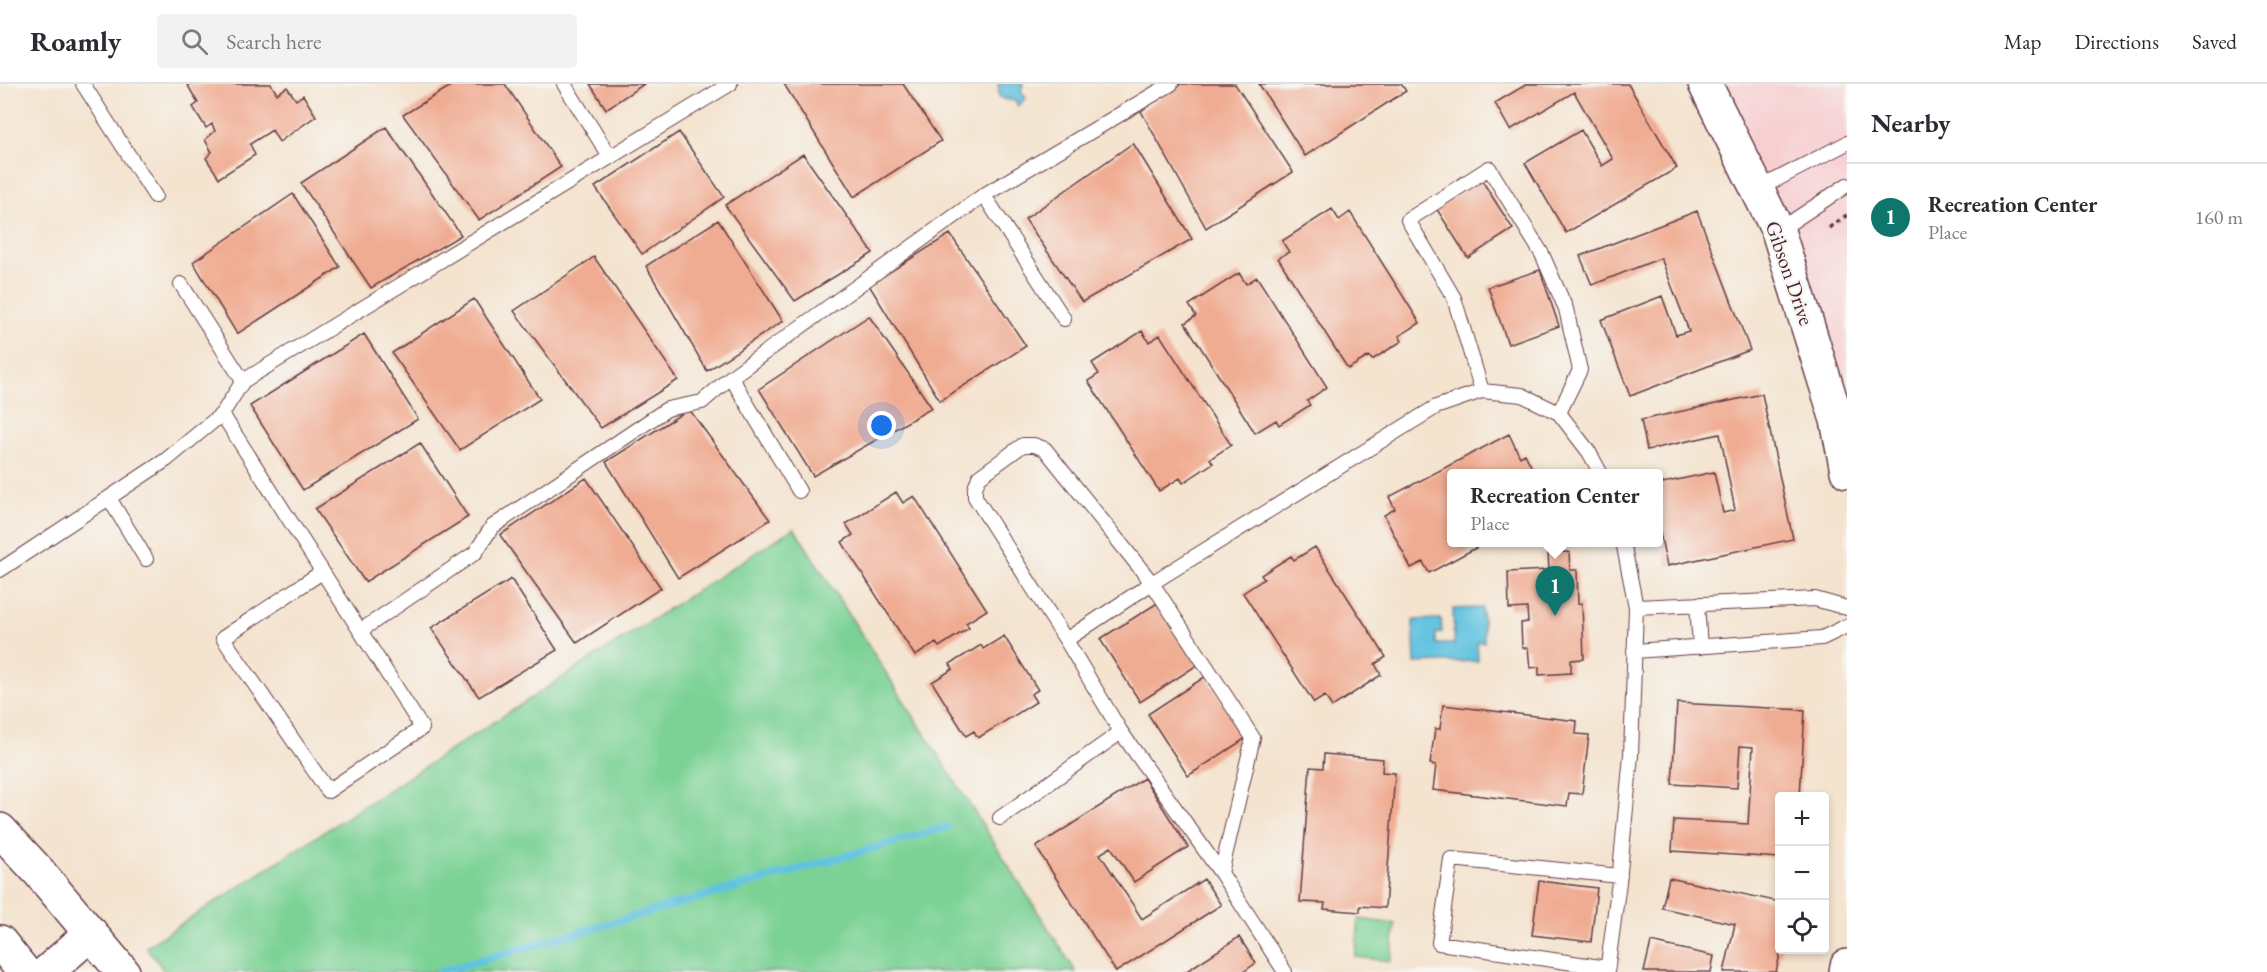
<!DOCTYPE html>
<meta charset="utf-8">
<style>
body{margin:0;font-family:"EB Garamond",serif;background:#f2f2f3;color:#2b2b33}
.controls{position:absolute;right:18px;bottom:18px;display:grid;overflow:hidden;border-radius:6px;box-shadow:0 3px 9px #0003}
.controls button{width:54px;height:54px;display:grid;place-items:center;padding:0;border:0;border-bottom:2px solid #e1e1e2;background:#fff;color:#2b2b33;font:30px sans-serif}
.you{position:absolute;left:882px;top:342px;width:21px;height:21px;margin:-15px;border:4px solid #fff;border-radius:50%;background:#1a73e8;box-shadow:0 0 0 9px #1a73e833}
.badge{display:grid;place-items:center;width:39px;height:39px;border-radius:50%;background:#0f766e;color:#fff;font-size:20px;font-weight:700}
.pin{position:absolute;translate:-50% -50px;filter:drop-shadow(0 2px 3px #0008)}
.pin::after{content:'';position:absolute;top:32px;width:21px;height:18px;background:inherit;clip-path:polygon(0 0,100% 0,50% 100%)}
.popup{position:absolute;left:1447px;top:385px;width:216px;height:78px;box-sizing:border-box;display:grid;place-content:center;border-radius:6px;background:#fff;filter:drop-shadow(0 2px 4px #0005);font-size:20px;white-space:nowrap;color:#7c7c81}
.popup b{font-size:22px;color:#2b2b33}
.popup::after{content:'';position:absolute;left:50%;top:100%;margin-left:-12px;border:12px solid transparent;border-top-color:#fff}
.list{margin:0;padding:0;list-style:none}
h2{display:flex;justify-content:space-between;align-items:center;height:78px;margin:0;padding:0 24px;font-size:26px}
h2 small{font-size:20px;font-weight:400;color:#7c7c81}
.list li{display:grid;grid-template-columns:39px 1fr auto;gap:18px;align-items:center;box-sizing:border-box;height:108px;padding:0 24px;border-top:2px solid #e1e1e2}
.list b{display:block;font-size:22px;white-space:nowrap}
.list p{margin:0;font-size:20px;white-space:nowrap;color:#7c7c81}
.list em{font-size:20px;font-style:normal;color:#7c7c81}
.icon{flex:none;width:33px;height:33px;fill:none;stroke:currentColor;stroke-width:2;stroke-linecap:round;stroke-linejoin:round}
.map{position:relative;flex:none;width:1847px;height:888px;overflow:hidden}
header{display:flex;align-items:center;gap:36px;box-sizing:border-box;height:84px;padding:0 30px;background:#fff;border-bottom:2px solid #e1e1e2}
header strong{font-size:28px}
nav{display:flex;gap:33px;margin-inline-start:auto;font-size:21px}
.search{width:420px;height:54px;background:#f2f2f3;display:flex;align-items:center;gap:15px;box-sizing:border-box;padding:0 21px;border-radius:6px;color:#7c7c81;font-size:22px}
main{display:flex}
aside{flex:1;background:#fff}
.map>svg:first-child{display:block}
.built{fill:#f7cfd1}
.green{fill:#7cd295;stroke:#637860;stroke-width:1.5}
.water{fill:#60c2df;stroke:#557085;stroke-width:1.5}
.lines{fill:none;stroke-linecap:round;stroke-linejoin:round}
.stream{stroke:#60c2df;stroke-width:8}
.building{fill:#f0ac92}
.service-casing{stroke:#643c44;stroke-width:16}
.tertiary-casing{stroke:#643c44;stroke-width:36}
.primary-casing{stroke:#643c44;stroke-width:36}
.path{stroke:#643c44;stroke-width:4;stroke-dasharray:4.5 4.5;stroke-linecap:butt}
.service{stroke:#fff;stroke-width:14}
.tertiary{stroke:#fff;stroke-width:33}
.primary{stroke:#fff;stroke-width:33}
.labels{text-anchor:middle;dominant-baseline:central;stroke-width:4.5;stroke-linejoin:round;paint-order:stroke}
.street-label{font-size:21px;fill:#4a1f2b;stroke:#f6f6f2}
</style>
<header>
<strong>Roamly</strong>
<div class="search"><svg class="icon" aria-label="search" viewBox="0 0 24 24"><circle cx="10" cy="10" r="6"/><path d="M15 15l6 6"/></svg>Search here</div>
<nav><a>Map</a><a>Directions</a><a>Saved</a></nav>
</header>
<main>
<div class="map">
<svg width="1847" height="888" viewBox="0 0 1847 888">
<rect width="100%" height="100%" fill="#f6f6f2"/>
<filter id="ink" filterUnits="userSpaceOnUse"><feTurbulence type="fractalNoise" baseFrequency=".0167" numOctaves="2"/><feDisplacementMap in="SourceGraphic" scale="12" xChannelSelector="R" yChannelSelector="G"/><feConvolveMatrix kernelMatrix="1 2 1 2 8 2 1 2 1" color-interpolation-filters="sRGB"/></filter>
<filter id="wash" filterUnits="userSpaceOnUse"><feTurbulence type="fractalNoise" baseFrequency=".008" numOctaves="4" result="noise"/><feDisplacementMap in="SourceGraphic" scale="24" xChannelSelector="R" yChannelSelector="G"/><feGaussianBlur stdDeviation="1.35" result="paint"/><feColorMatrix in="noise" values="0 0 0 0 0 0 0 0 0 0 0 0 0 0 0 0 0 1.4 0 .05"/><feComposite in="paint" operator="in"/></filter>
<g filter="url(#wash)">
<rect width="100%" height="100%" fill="#f4e3cf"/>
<path class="built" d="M1722,0H1847V343Z"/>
<path class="green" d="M794,444L1076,888H165L146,863Z
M1359,835L1395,840L1391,877L1355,873Z"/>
<path class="water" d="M998,0H1023L1021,7L1026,14L1018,22L1015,17L1003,15L999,12Z
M1482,524L1484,558H1477L1478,577L1415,579L1413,536L1441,535L1442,548L1436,549V560H1454L1453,525Z"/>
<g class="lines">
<path class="stream" d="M440,888L947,743"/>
</g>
<g id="blocks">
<path class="building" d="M187,0H271L277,10L287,3L296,16L303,11L316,32L279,58L272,46L250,60L255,71L219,94L206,74L212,68L205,56L215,47L212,40L206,44L193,23L198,19Z
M454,0H505L561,83L479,136L403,31Z
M590,0H644L606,25Z
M784,0H903L941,57L854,113Z
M1181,0H1235L1293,88L1206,144L1141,27Z
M1259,0H1401L1406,7L1305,72Z
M1527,0H1628L1677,84L1566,149L1525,79L1581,46L1602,82L1613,75L1574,8L1510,46L1495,19Z
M386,43L461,151L371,204L301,99Z
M679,48L724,113L642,170L595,103Z
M1133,59L1192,155L1082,218L1025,135Z
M803,70L873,169L795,217L725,121Z
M1481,95L1513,145L1468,174L1436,124Z
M293,110L340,183L237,250L193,178Z
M1332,125L1339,136L1350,128L1420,239L1399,252L1402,257L1372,276L1369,272L1348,285L1278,174L1289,168L1282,157Z
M1697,127L1750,266L1630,312L1601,236L1662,212L1676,251L1689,247L1661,174L1592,201L1580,172Z
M718,136L783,237L707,287L646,182Z
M950,150L1026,262L940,317L869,201Z
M594,173L678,296L601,344L514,227Z
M1540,186L1559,242L1508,260L1488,203Z
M1239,189L1246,200L1257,193L1327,303L1307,317L1310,321L1279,341L1276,336L1255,349L1185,239L1196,232L1189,221Z
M474,215L540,315L460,366L392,269Z
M869,232L932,324L813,392L759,305Z
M1142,247L1149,258L1160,251L1231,361L1210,375L1213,379L1183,399L1180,394L1159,407L1088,297L1099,290L1092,279Z
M364,250L418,335L303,406L250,322Z
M1762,310L1793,455L1667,482L1658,440V400L1714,388L1723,429L1735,426L1720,350L1647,366L1641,336Z
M689,325L770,436L678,494L606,378Z
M1509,350L1520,373L1525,370L1535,390H1452V458H1487L1429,489L1423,478L1411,484L1384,431L1395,425L1389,413Z
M420,359L468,433L365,498L315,425Z
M586,394L661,504L577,559L500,451Z
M896,408L903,419L914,412L987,526L966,539L969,544L939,563L936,559L915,572L842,458L853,451L846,440Z
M1315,463L1386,573L1375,580L1381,591L1332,623L1325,612L1314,619L1243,509L1264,495L1261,491L1291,472L1294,476Z
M1569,468L1570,486H1577L1578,520L1582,519L1584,575L1571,576V589L1539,591V583L1530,584L1528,564H1522L1521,539L1528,538L1527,524L1509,525L1508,488L1549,486L1548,469Z
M511,495L557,566L479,613L431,544Z
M1159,518L1199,580L1140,618L1100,555Z
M1004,552L1038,606L1031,610L1036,618L978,654L974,647L966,652L932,598L953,585L950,580L981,561L983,565Z
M1206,592L1246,654L1188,692L1148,630Z
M1677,619L1805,626L1800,712H1780V774L1672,767L1674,736L1748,740L1753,663L1740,662L1737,704L1672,700Z
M1443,621L1577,637L1576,650L1589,651L1582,710L1569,709L1567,722L1433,706L1436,681L1430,680L1435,645H1440Z
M1324,670L1383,675L1382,688L1395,689L1385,824L1360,822V828L1324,825L1325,819L1300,818L1310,683L1323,684Z
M1144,694L1188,763L1134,798L1111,763L1100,770L1142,835L1204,795L1221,821L1116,888L1036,763Z
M1669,794L1780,818L1781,866L1776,888H1724L1735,840L1662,824Z
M1539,797L1597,804L1591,858L1532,851Z
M1239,853L1256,879L1243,888H1185Z
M1651,858L1714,872L1711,888H1644Z"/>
</g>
</g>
<g filter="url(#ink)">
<use href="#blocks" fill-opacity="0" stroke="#643c44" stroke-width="1.5"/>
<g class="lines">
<g class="service-casing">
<path id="service" d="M83,0L155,112
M564,0L610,73
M1758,105L1847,59
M984,111L1064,235
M1778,147L1847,101
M181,200L243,297
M731,293L799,407
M1482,307L1454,214L1408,136L1489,84L1542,170L1566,225L1580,286L1559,329
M222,330L422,644L328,707L223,554L322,488
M109,414L146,475
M0,486L166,376L222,330L243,297L730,0
M1697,520L1700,563
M1636,523L1815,515L1847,524
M360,547L475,469L492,443L667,325L702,318L731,293L984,111L1171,0
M1066,556L975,413V404L979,393L1023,361H1034L1045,365L1152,499L1253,654L1221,789
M1634,567L1822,554L1847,542
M1000,734L1121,648
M1607,884L1439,859L1451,775L1620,792
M1285,888L1221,789L1121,648L1066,556L1152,499L1436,323L1482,307L1522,311L1559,329L1589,368L1601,390
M1607,888L1619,798L1631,671L1636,523L1623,458"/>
</g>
<g class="tertiary-casing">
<path id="tertiary" d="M1705,0L1778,147L1837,336L1847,387
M47,888L91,849
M1846,888L1847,882"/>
</g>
<g class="primary-casing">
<path id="primary" d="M0,746L39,788L123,888
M0,858L24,888"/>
</g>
<path class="path" d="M1829,144L1847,131"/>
<use href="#service" class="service"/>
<use href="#tertiary" class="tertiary"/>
<use href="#primary" class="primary"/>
</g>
</g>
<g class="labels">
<g class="street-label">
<text transform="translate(1790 189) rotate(71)">Gibson Drive</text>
</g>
</g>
</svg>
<div class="controls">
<button>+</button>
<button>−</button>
<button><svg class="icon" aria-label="locate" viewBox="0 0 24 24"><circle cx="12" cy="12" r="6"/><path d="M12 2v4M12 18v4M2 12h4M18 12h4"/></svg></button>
</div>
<div class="you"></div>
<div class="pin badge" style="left:1555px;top:532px">1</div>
<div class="popup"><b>Recreation Center</b>Place</div>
</div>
<aside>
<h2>Nearby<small></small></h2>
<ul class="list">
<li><span class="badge">1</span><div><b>Recreation Center</b><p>Place</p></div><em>160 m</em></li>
</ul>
</aside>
</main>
